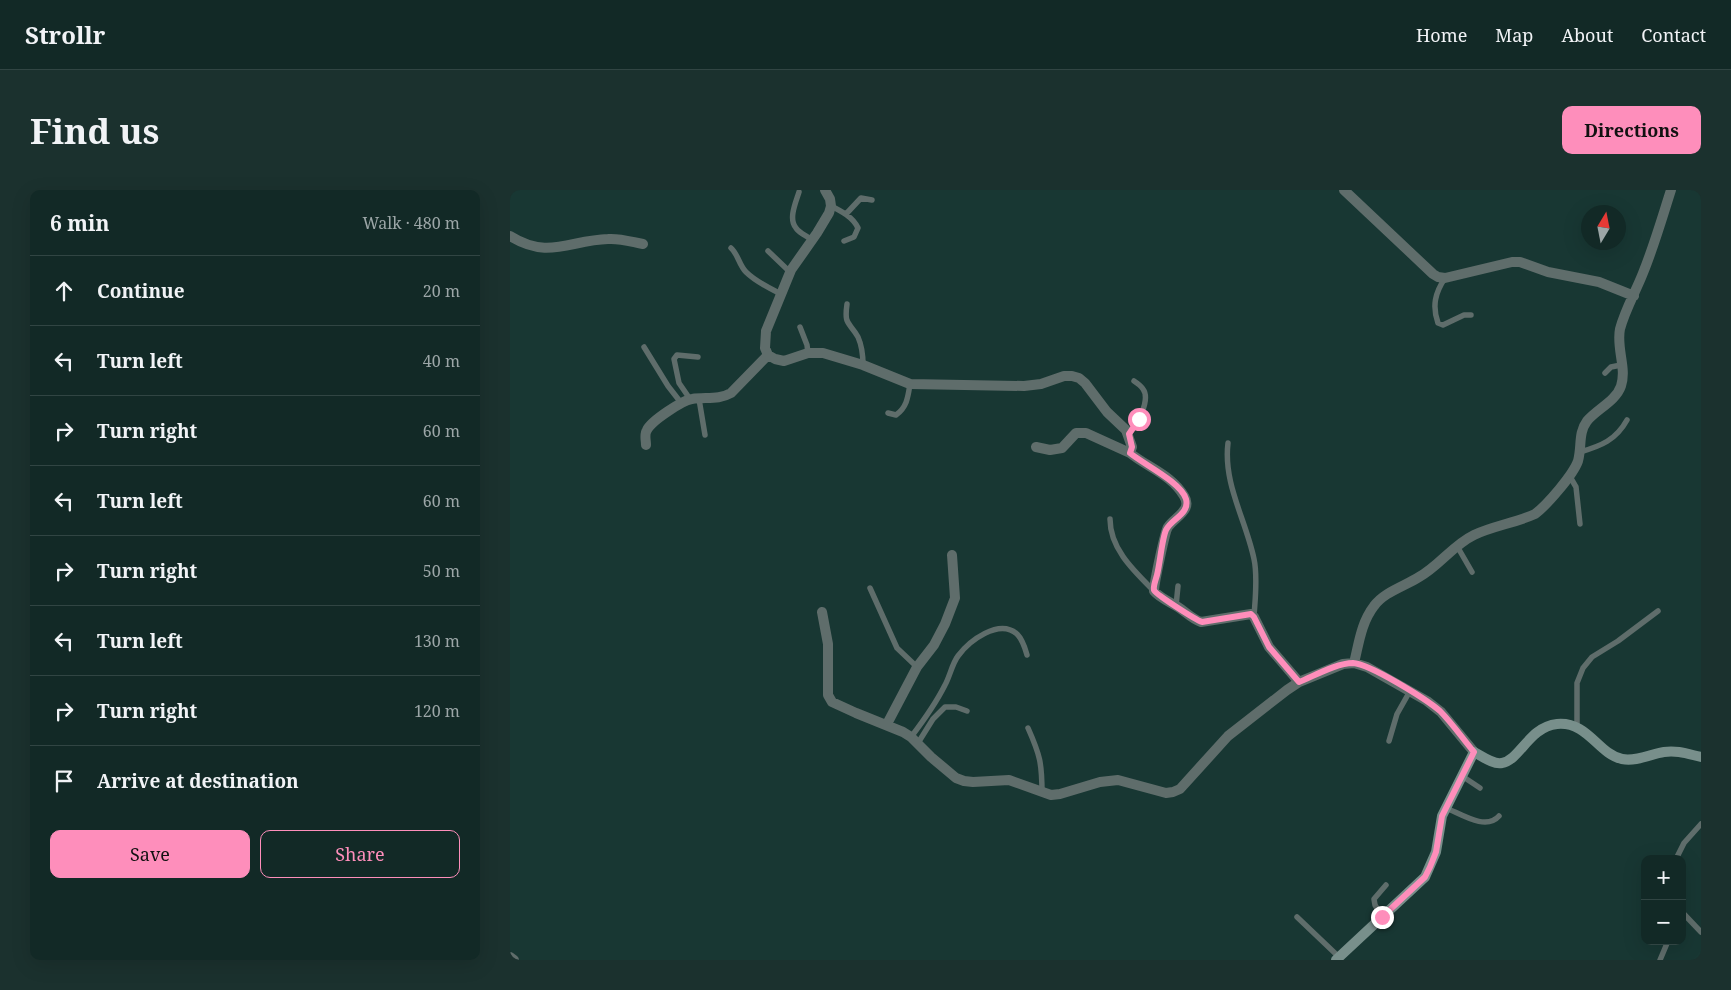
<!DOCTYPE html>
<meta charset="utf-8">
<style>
body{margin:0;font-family:"Noto Serif",serif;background:#1b312e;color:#f1f3f6}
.controls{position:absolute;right:15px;bottom:15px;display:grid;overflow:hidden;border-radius:10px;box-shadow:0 5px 20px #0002}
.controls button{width:45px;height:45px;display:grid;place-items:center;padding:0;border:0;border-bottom:1px solid #314543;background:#122926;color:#f1f3f6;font:25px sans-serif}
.compass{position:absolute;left:1071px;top:15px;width:45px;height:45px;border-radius:50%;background:#122926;box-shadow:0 5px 20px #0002;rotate:10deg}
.stop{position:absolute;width:15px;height:15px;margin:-11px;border:4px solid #fe8ebb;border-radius:50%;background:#fff}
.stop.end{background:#fe8ebb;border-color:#fff;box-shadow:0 1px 5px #0008}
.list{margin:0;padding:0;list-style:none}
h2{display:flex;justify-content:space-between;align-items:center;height:65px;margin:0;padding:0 20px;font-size:21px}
h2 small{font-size:16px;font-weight:400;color:#9ca6a7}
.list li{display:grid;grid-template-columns:32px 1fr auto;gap:15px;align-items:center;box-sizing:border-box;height:70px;padding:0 20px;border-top:1px solid #314543}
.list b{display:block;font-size:19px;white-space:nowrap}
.list em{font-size:16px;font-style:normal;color:#9ca6a7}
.actions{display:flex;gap:10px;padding:15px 20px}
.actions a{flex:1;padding:11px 0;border:1px solid #fe8ebb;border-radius:10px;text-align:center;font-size:18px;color:#fe8ebb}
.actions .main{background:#fe8ebb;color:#111}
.icon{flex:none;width:28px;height:28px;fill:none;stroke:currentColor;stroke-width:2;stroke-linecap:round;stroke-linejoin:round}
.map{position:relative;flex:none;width:1191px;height:770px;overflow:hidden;border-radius:10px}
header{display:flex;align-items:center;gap:30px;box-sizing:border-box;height:70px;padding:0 25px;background:#122926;border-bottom:1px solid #314543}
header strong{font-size:24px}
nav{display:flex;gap:28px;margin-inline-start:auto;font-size:18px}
.intro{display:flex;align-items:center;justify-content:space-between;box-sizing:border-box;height:120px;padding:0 30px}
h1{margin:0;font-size:35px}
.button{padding:12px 22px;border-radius:10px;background:#fe8ebb;color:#111;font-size:18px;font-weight:700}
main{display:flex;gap:30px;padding:0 30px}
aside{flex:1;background:#122926;border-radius:10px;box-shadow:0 5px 20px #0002}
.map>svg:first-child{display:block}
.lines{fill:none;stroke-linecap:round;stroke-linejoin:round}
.lane{stroke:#5f6d6b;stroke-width:5.5}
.street{stroke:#5f6d6b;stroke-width:10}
.secondary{stroke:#788f8b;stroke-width:10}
.route{stroke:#fe8ebb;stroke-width:6}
</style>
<header>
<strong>Strollr</strong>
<nav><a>Home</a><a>Map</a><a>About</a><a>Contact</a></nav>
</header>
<div class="intro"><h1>Find us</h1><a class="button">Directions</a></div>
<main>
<aside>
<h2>6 min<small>Walk · 480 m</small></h2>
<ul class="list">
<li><svg class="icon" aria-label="ahead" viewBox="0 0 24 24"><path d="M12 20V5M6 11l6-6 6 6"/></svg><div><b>Continue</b></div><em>20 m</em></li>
<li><svg class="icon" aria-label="left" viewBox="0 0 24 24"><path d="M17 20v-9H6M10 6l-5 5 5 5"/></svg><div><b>Turn left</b></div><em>40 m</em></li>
<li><svg class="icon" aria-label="right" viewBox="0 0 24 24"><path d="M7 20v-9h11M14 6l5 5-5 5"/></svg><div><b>Turn right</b></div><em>60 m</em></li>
<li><svg class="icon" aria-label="left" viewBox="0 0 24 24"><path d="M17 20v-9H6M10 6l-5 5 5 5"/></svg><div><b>Turn left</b></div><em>60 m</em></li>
<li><svg class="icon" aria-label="right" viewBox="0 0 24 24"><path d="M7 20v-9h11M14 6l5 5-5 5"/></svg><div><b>Turn right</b></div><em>50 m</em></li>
<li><svg class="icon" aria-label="left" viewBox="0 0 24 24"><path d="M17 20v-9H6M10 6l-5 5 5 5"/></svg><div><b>Turn left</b></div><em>130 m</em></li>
<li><svg class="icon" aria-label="right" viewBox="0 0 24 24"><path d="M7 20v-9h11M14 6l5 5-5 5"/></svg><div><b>Turn right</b></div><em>120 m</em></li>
<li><svg class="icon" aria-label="arrive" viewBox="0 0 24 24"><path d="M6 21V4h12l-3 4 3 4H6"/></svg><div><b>Arrive at destination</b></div></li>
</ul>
<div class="actions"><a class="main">Save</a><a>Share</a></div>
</aside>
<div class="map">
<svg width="1191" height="770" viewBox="0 0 1191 770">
<rect width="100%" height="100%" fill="#183733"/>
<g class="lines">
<path class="lane" d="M289,2C286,12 278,29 286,38C289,43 297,46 302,50
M321,16C331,21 343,27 348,38L344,47L334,51
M336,24L351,8L362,10
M221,58C228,64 229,75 236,82C246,92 259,98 271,104
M258,61L280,82
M935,88C925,103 922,116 928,133L933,135L954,125H961
M337,114C334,136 339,131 348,147C352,156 353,165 353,175
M290,137L297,155L298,163
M134,157L158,196L172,214
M1095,183L1101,177L1111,175
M180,209L169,193L164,169L167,165L188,167
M189,209L195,245
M378,223L386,225C397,217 398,207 400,194
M619,244C627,235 641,210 633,199C631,196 627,193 624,191
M718,253C713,294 736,330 744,369C748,387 745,409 744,427
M1070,262C1091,256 1106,250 1117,230
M1059,285L1066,297L1070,334
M600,329C600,359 624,381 644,401
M947,356L962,382
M360,398L387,458L407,477
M666,416L668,396
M518,538C530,565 532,573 532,603
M1067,538V493L1073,478L1082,467L1108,451L1148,421
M401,547C414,530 426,513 435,495C440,486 442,474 448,466C459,451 489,428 507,444C513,450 515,458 517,465
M879,551L887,524L900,501
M408,553L423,529L435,517H446L457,521
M952,586L970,598
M936,618C951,624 976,641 989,626
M1166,669L1174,653L1191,634
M1172,722L1191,742
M787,727L829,767
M872,727L865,715L864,709L876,695
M1150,770L1158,751"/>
<path class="street" d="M315,0L320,9L321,16L319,23L307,43L281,80L256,141L255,158L258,165L265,169L274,171L298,163H313L353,175L400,194L514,196L531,194L554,186H562L569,188L575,193L597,222L616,240L622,257L620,263C637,277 662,285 674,306C683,320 665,327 658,337C655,341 644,394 644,401C650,408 660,412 668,417C676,422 682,429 691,432L741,424L744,427L759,457L789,492
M834,0L923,84L928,87L935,88L1002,72H1010L1038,82L1089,92L1124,106
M0,46C38,70 60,50 98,49C110,48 122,52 133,54
M136,255C136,250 134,244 137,240C141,231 173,210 182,209C196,207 209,210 221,203L258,165
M526,257L540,260L552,258L566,243H576L620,263
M312,422L318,454V505L322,512L346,523L393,542L401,547L421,567L446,588L454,591L463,592L499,590L541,605L550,604L590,592L608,590L656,603L663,602L670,599L718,546L777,500L789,492L833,474L844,473L857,477L917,511L931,522L964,562
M844,473C849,453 851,433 864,416C874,402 895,396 909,387C929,376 943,355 964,345C983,336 1005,333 1025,324C1037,315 1063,285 1068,271C1072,257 1068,243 1077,231C1087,219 1106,211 1111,196C1117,178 1106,158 1110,139C1115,120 1126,101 1133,83C1144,56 1152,28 1161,0
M377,534L407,477L424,455L435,434L445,408L442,365
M0,767L4,770"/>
<path class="secondary" d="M826,770L915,687L926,662L932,626L964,562C972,566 983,575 992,573C1010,570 1019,537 1047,534C1078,531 1088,564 1112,569C1126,572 1141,564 1154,562C1167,560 1178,564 1191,567"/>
</g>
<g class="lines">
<path class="route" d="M629,229L619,244L622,257L620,263C633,274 671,292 676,309C680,324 661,329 656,340C652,349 650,373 647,385C646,389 643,396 644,400C645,404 686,430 692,432L741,424L744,427L759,457L789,492C804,486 827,473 843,473C860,474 916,509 930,521C942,533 953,549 964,562L932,626L926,662L920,677L915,687L872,727"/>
</g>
</svg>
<div class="controls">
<button>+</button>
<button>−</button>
</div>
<svg class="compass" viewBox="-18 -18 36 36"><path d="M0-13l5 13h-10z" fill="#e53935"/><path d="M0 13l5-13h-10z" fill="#9ca6a7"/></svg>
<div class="stop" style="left:629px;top:229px"></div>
<div class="stop end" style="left:872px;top:727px"></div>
</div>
</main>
